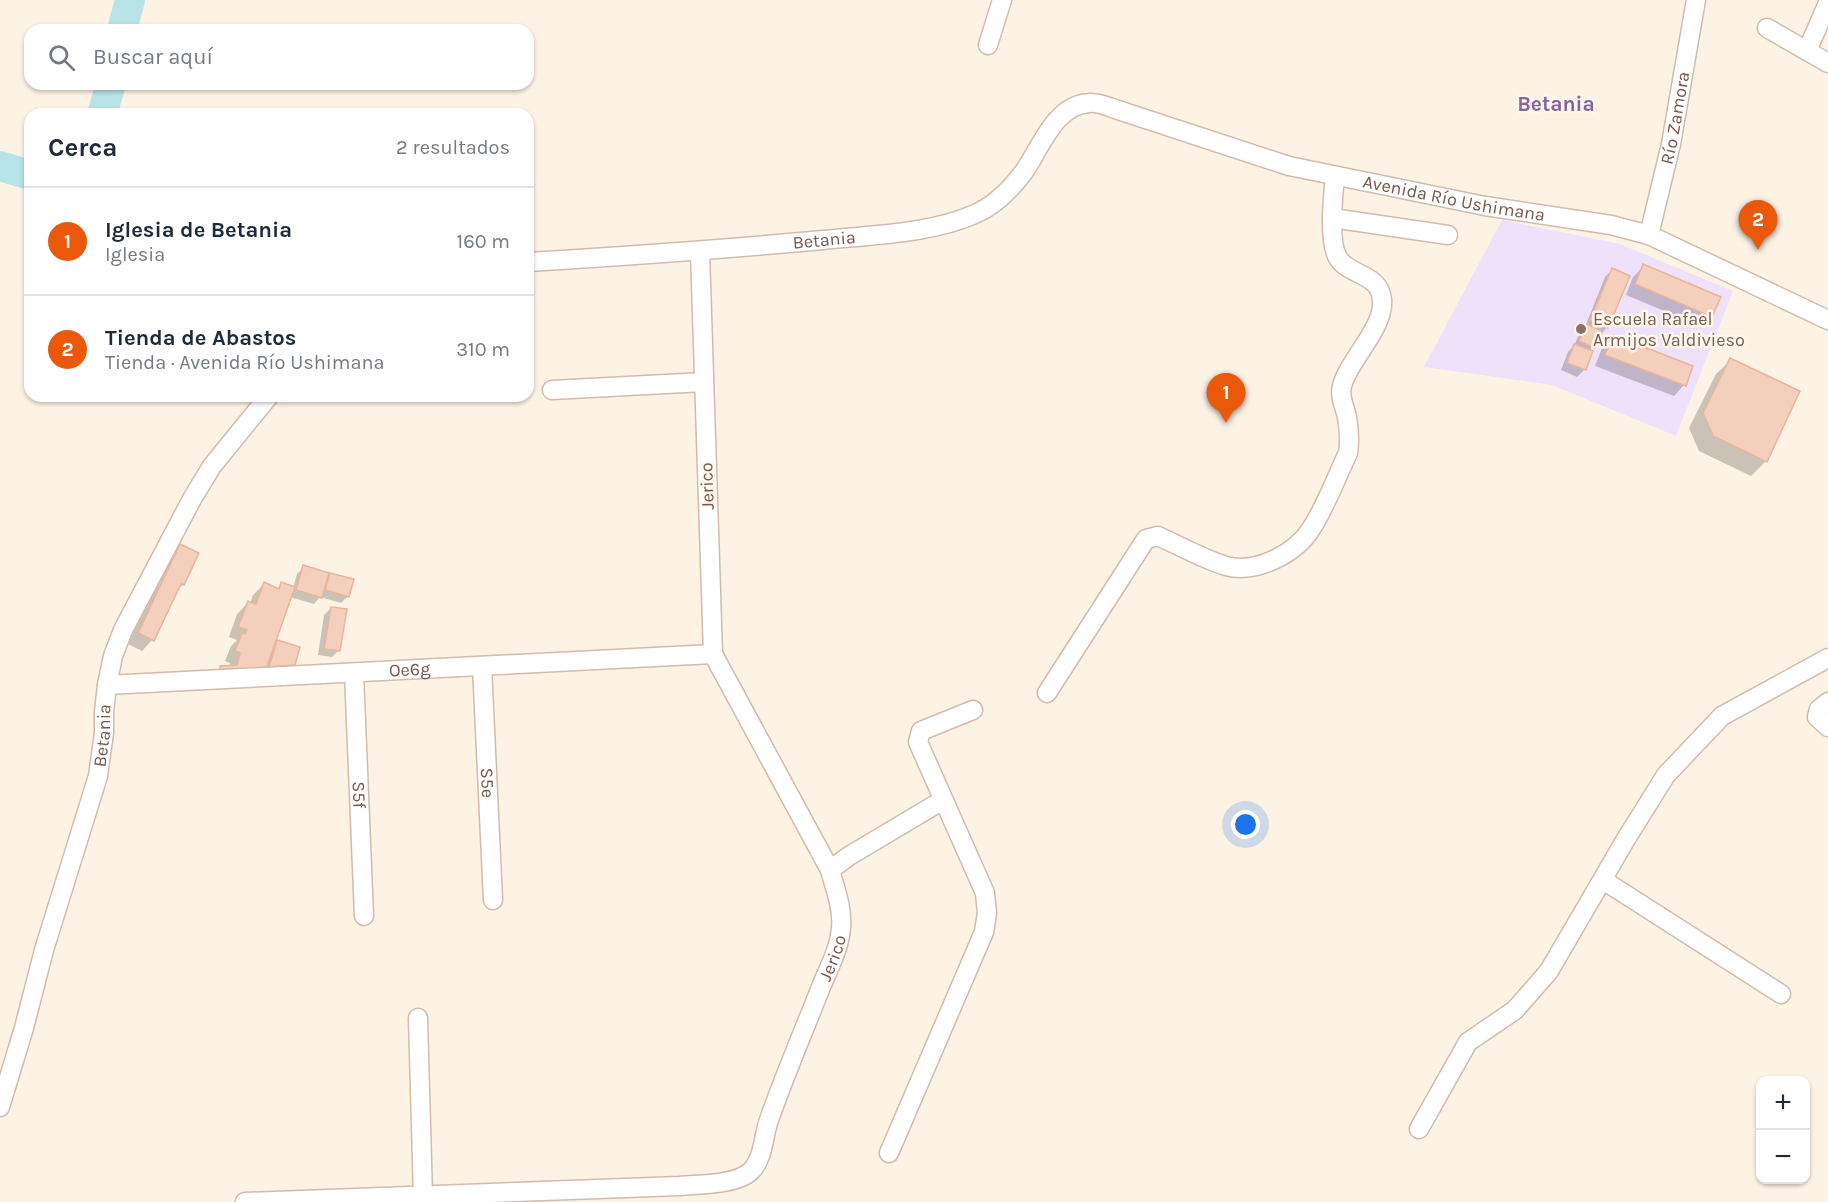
<!DOCTYPE html>
<html lang="es">
<meta charset="utf-8">
<style>
body{margin:0;font-family:Karla,sans-serif;background:#f6f6f7;color:#1f2937}
.controls{position:absolute;right:18px;bottom:18px;display:grid;overflow:hidden;border-radius:12px;box-shadow:0 2px 4px #0004}
.controls button{width:54px;height:54px;display:grid;place-items:center;padding:0;border:0;border-bottom:2px solid #e0e1e3;background:#fff;color:#1f2937;font:30px sans-serif}
.you{position:absolute;left:1246px;top:825px;width:21px;height:21px;margin:-15px;border:4px solid #fff;border-radius:50%;background:#1a73e8;box-shadow:0 0 0 9px #1a73e833}
.badge{display:grid;place-items:center;width:39px;height:39px;border-radius:50%;background:#ea580c;color:#fff;font-size:20px;font-weight:700}
.pin{position:absolute;translate:-50% -50px;filter:drop-shadow(0 2px 3px #0008)}
.pin::after{content:'';position:absolute;top:32px;width:21px;height:18px;background:inherit;clip-path:polygon(0 0,100% 0,50% 100%)}
.list{margin:0;padding:0;list-style:none}
h2{display:flex;justify-content:space-between;align-items:center;height:78px;margin:0;padding:0 24px;font-size:26px}
h2 small{font-size:20px;font-weight:400;color:#747a83}
.list li{display:grid;grid-template-columns:39px 1fr auto;gap:18px;align-items:center;box-sizing:border-box;height:108px;padding:0 24px;border-top:2px solid #e0e1e3}
.list b{display:block;font-size:22px;white-space:nowrap}
.list p{margin:0;font-size:20px;white-space:nowrap;color:#747a83}
.list em{font-size:20px;font-style:normal;color:#747a83}
.icon{flex:none;width:33px;height:33px;fill:none;stroke:currentColor;stroke-width:2;stroke-linecap:round;stroke-linejoin:round}
.map{position:relative;flex:none;width:1828px;height:1202px;overflow:hidden}
.search{position:absolute;background:#fff;box-shadow:0 2px 4px #0004;left:24px;top:24px;width:510px;height:66px;display:flex;align-items:center;gap:15px;box-sizing:border-box;padding:0 21px;border-radius:18px;color:#747a83;font-size:22px}
.panel{position:absolute;background:#fff;box-shadow:0 2px 4px #0004;left:24px;top:108px;width:510px;height:294px;border-radius:18px}
.map>svg:first-child{display:block}
.education{fill:#f0e1fa}
.shadow{fill:#0003}
.lines{fill:none;stroke-linecap:round;stroke-linejoin:round}
.river{stroke:#b8e4e8;stroke-width:30}
.building{fill:#f4cfbb;stroke:#e8b49b;stroke-width:1.5}
.minor-casing{stroke:#d2bbad;stroke-width:21}
.minor{stroke:#fff;stroke-width:18}
.education-dot{fill:#8d6e63;stroke:#fff7ec;stroke-width:2}
.labels{text-anchor:middle;dominant-baseline:central;stroke-width:5;stroke-linejoin:round;paint-order:stroke}
.street-label{font-size:18px;fill:#785748;stroke:#fff7ec}
.education-label{font-size:18px;fill:#785e54;stroke:#fff7ec;text-anchor:start}
.quarter-label{font-size:21px;font-weight:bold;fill:#86649c;stroke:#fff7ec}
</style>
<div class="map">
<svg width="1828" height="1202" viewBox="0 0 1828 1202">
<rect width="100%" height="100%" fill="#fdf3e5"/>
<path class="education" d="M1502,220L1620,244L1733,291L1676,436L1552,385L1424,367Z"/>
<path class="shadow" d="M1644,266L1711,316L1700,326L1626,295L1633,277Z
M1612,270L1607,327L1589,351L1591,352L1584,370L1577,377L1561,370L1568,352L1574,346L1580,332L1585,327L1605,277Z
M1613,337L1684,385L1674,396L1595,366L1602,348Z
M1731,360L1766,461L1751,476L1699,451L1689,428L1716,374Z
M180,546L183,584L175,593L152,640L142,651L128,644L169,557Z
M304,567L352,580L348,596L341,603L320,597L314,604L290,597L273,647L277,642L294,664L287,671L210,678L221,667H230V663L225,661L231,646L237,640L229,637L237,614L248,603L250,604L253,595L264,584L276,590L282,584L293,588L297,574Z
M331,608L339,650L332,657L318,655L324,615Z"/>
<g class="lines">
<path class="river" d="M122,30L130,0
M102,114L111,84
M0,166L30,175"/>
</g>
<path class="building" d="M1643,264L1721,297L1712,317L1635,284Z
M1612,268L1630,276L1608,328L1590,320Z
M1587,324L1602,331L1595,348L1579,341Z
M1613,335L1693,366L1686,386L1605,355Z
M1574,344L1593,351L1586,370L1567,363Z
M1730,358L1800,391L1767,462L1713,436L1703,413Z
M180,544L199,553L184,585L181,584L154,641L138,633Z
M303,565L329,573L322,598L296,590Z
M330,573L354,579L349,597L325,590Z
M264,582L279,589L281,582L295,587L266,669L220,671V666L237,665L240,653L235,651L242,633L245,634L247,630L238,627L248,601L256,604Z
M331,607L347,609L340,651L324,649Z
M277,640L300,647L295,665L269,667Z"/>
<g class="lines">
<g class="minor-casing">
<g id="minor">
<path d="M1767,28L1828,63"/>
<path d="M988,45L1002,0"/>
<path d="M1807,51L1828,3"/>
<path d="M1332,218L1448,235"/>
<path id="s1" d="M1649,235L1671,144L1696,0"/>
<path id="s2" d="M528,262C626,256 725,249 823,240C871,235 930,234 975,214C994,206 1010,190 1023,173C1040,150 1054,105 1089,103C1097,102 1107,106 1115,109L1289,166L1485,206L1611,225L1649,235L1828,320"/>
<path d="M552,390L704,382"/>
<path id="s3" d="M482,666L493,900"/>
<path id="s4" d="M354,673L364,916"/>
<path id="s5" d="M107,685L713,654"/>
<path d="M1047,693L1146,539L1158,536C1180,546 1203,559 1226,566C1256,574 1295,554 1311,529C1326,506 1336,478 1348,453C1350,441 1349,429 1347,417C1345,407 1339,397 1342,386C1348,361 1385,327 1382,300C1380,273 1349,276 1338,258C1328,241 1333,196 1335,176"/>
<path d="M1828,702L1819,709L1817,717L1828,727"/>
<path d="M830,870L849,856L943,800"/>
<path d="M1603,880L1781,994"/>
<path d="M418,1018L423,1197"/>
<path id="s6" d="M0,1107L24,1028L44,950L98,776L104,733V712L107,685L113,656L123,630L192,499L212,466L269,396"/>
<path d="M1419,1129L1468,1042L1515,1010L1549,971L1626,839L1666,775L1722,716L1828,658"/>
<path d="M889,1153L984,932L987,913L985,893L918,742L921,731L973,710"/>
<path id="s7" d="M245,1202L680,1186C699,1184 737,1185 751,1171C764,1158 763,1136 769,1120C784,1077 802,1035 819,992C827,971 839,951 841,928C843,909 835,888 830,870L713,654L700,252"/>
</g>
</g>
<use href="#minor" class="minor"/>
</g>
<circle class="education-dot" cx="1581" cy="329" r="6"/>
<g class="labels">
<g class="street-label">
<text stroke="none"><textPath href="#s1" startOffset="120">Río Zamora</textPath></text>
<text stroke="none"><textPath href="#s2" startOffset="993">Avenida Río Ushimana</textPath></text>
<text stroke="none"><textPath href="#s2" startOffset="297">Betania</textPath></text>
<text transform="translate(707 486) rotate(-92)">Jerico</text>
<text stroke="none"><textPath href="#s5" startOffset="303">Oe6g</textPath></text>
<text stroke="none"><textPath href="#s6" startOffset="386">Betania</textPath></text>
<text stroke="none"><textPath href="#s3" startOffset="117">S5e</textPath></text>
<text stroke="none"><textPath href="#s4" startOffset="122">S5f</textPath></text>
<text stroke="none"><textPath href="#s7" startOffset="738">Jerico</textPath></text>
</g>
<g class="education-label">
<text x="1593" y="319">Escuela Rafael<tspan x="1593" dy="21">Armijos Valdivieso</tspan></text>
</g>
<g class="quarter-label">
<text x="1556" y="104">Betania</text>
</g>
</g>
</svg>
<div class="controls">
<button>+</button>
<button>−</button>
</div>
<div class="you"></div>
<div class="pin badge" style="left:1226px;top:423px">1</div>
<div class="pin badge" style="left:1758px;top:250px">2</div>
<div class="search"><svg class="icon" aria-label="search" viewBox="0 0 24 24"><circle cx="10" cy="10" r="6"/><path d="M15 15l6 6"/></svg>Buscar aquí</div>
<section class="panel">
<h2>Cerca<small>2 resultados</small></h2>
<ul class="list">
<li><span class="badge">1</span><div><b>Iglesia de Betania</b><p>Iglesia</p></div><em>160 m</em></li>
<li><span class="badge">2</span><div><b>Tienda de Abastos</b><p>Tienda · Avenida Río Ushimana</p></div><em>310 m</em></li>
</ul>
</section>
</div>
